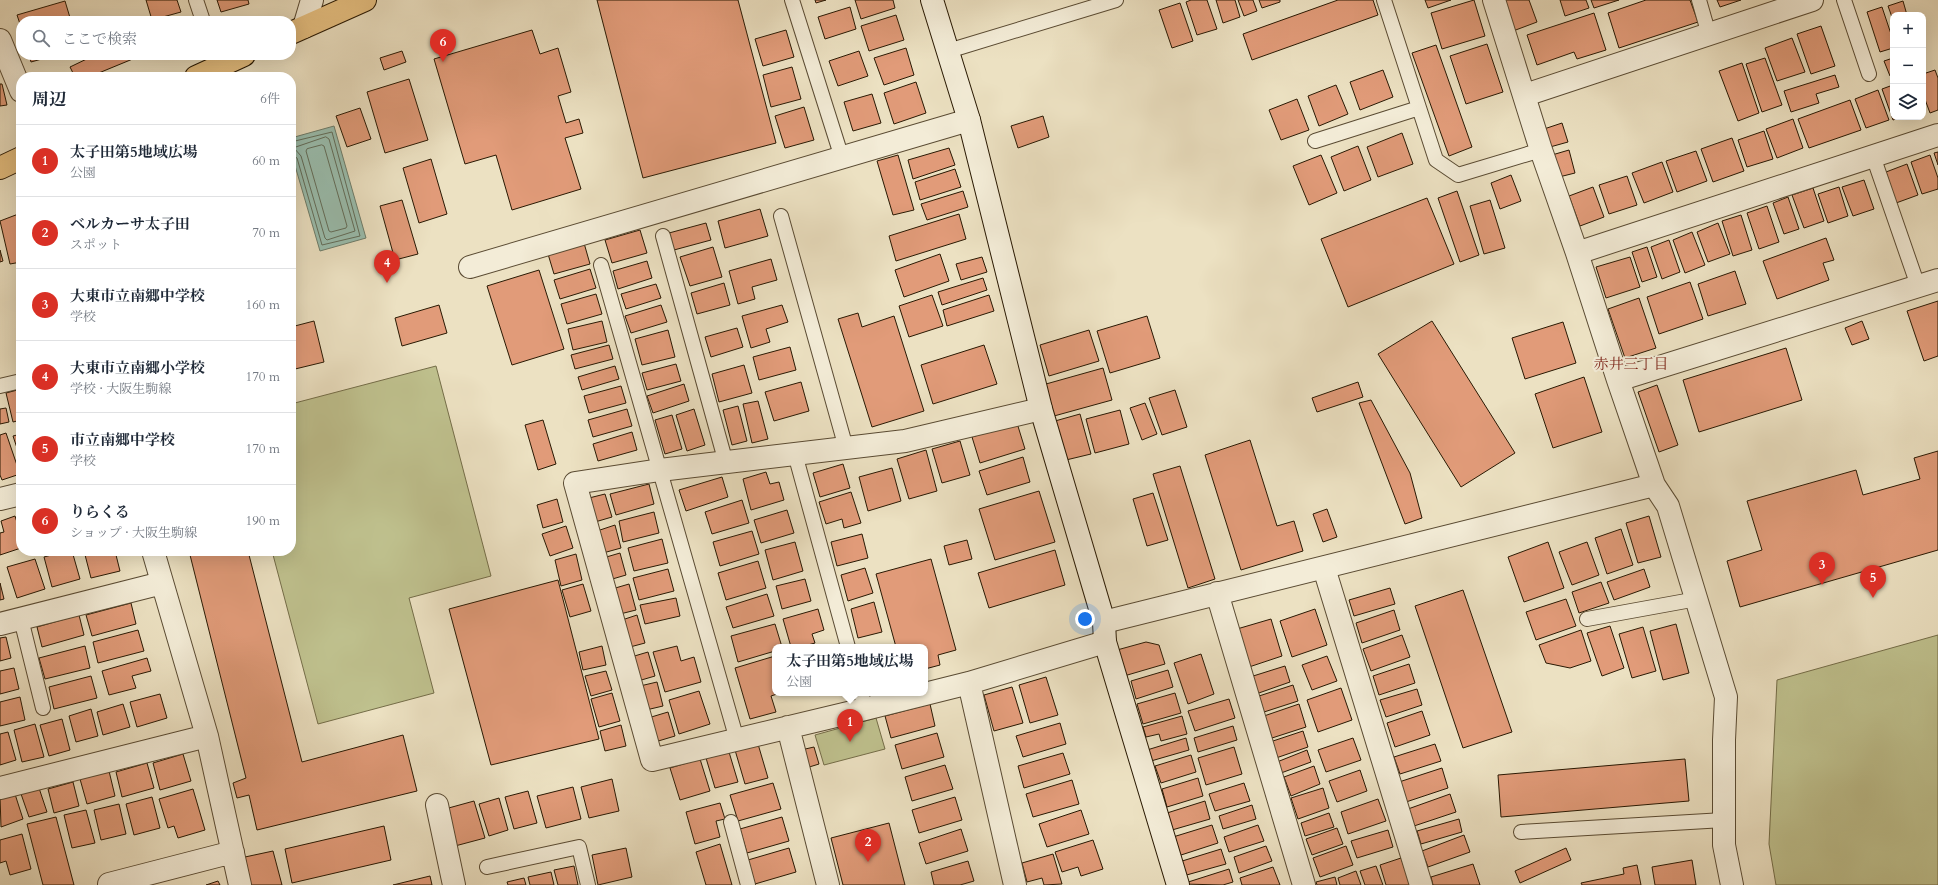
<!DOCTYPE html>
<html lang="ja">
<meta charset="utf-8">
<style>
body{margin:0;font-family:Cardo,"Noto Serif JP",serif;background:#f6f6f7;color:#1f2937}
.controls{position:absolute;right:12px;top:12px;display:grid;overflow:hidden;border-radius:8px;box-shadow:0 4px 16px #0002}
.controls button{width:36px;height:36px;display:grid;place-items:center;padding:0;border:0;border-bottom:1px solid #e0e1e3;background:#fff;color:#1f2937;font:20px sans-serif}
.you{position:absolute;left:1085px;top:619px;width:14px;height:14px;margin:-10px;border:3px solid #fff;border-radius:50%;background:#1a73e8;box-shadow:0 0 0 6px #1a73e833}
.badge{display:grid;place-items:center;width:26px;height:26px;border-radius:50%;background:#d93025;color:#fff;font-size:13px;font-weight:700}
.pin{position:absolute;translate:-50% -33px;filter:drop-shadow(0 1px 2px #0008)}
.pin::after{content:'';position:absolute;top:21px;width:14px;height:12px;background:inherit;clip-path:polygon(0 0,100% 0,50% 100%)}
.popup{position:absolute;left:772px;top:644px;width:156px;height:52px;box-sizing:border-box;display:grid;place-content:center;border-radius:8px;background:#fff;filter:drop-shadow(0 1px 3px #0005);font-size:13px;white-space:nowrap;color:#747a83}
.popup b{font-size:15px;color:#1f2937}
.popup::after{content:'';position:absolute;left:50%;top:100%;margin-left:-8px;border:8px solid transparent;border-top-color:#fff}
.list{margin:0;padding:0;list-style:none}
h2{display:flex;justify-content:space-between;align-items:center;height:52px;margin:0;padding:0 16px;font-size:17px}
h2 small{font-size:13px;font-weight:400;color:#747a83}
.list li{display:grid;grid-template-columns:26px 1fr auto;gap:12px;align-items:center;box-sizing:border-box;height:72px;padding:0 16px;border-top:1px solid #e0e1e3}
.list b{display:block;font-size:15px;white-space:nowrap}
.list p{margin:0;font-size:13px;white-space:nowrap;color:#747a83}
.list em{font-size:13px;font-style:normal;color:#747a83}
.icon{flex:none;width:22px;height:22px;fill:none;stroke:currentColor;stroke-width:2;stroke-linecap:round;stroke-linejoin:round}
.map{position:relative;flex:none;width:1938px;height:885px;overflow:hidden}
.search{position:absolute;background:#fff;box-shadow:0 4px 16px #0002;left:16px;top:16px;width:280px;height:44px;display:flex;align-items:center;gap:10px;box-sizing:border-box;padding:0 14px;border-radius:16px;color:#747a83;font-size:15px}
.panel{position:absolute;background:#fff;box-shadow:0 4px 16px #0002;left:16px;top:72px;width:280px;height:484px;border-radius:16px}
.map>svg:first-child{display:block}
.green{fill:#bfc18e;stroke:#746d48}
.water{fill:#99beaf;stroke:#6c7c6a}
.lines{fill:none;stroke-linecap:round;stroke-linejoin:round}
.shore{stroke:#616c59;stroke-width:1}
.building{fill:#e19b79;stroke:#291903}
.lane-casing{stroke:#5a4b33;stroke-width:16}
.street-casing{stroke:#5a4b33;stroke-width:24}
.secondary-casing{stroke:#291903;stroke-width:24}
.primary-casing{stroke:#291903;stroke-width:24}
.lane{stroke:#f3ecd7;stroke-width:14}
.street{stroke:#f3ecd7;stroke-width:22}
.secondary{stroke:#f3ecd7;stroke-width:22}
.primary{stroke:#e6c081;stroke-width:22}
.labels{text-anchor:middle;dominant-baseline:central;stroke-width:4;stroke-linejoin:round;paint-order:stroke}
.neighbourhood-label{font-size:15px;fill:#7a1f14;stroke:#f3ecd7}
</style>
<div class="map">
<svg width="1938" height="885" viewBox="0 0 1938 885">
<rect width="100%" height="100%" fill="#ece1c2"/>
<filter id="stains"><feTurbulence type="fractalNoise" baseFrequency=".005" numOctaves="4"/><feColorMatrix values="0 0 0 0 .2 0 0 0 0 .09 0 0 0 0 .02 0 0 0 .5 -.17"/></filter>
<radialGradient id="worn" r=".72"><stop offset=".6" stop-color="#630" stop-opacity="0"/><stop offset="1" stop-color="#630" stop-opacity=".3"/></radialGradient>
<path class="green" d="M436,366L491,576L409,598L434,693L318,724L272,551H291V404Z
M1938,635V885H1776L1769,844L1777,680Z
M876,718L885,749L824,765L815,735Z"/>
<path class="water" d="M334,126L366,238L320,251L291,152V138Z"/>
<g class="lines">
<path class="shore" d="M326,137L329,139L355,231L327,240L325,238L301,156L294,148Z
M291,142L332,132L360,236L322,245L297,158L291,154
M322,145L324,146L347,226L346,228L331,232L329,231L306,151L307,149Z"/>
</g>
<path class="building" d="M146,0H177L181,12L152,20Z
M217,0H248L249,4L221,12Z
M597,0H738L776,143L643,178Z
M815,0H826L816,3Z
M855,0H893L895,8L861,19Z
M1191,0H1207L1217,29L1197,35L1186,2Z
M1216,0H1235L1240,17L1223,23Z
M1238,0H1253L1257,11L1244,16Z
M1259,0H1280V2L1262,8Z
M1338,0H1373L1378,15L1252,60L1243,34Z
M1425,0H1451L1428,8Z
M1474,0L1485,36L1442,49L1431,13Z
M1506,0H1529L1537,22L1513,31L1502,2Z
M1560,0H1586L1589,8L1565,16Z
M1591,0H1619L1594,8Z
M1646,0H1690L1698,22L1619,48L1608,13Z
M1717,0H1741L1720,7Z
M65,1L71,21H21V27L17,15Z
M1903,1L1907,15H1893V20L1888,6Z
M1180,3L1193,41L1172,48L1159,10Z
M850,7L856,29L825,39L818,17Z
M1882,7L1893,40V48L1880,52L1867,12Z
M1594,13L1606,50L1577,59L1574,52L1537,65L1527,35Z
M896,15L904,40L869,51L861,26Z
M1821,26L1835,66L1811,74L1797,34Z
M532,30L540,54L558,48L571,92L558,96L566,123L579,119L583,133L565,138L581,189L512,210L496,155L465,164L434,59Z
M786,30L794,57L763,66L755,39Z
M1792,38L1805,72L1777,81L1765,48Z
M1487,44L1503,92L1466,104L1450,56Z
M1436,45L1472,147L1449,156L1412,53Z
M906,48L914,75L884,85L874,58Z
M402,51L406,62L384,70L380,58Z
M859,51L868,76L838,86L829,61Z
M29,55H56L31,62Z
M95,55H140V56L89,77H75L70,67Z
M1765,58L1782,105L1762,112L1746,64Z
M1893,58V74L1890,76L1884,61Z
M1742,63L1759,113L1738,121L1719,71Z
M792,67L801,99L771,107L763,75Z
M1383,70L1393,97L1360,110L1350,82Z
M1935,70L1938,78V110L1930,113L1923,94V74Z
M1835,75L1839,87L1816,94L1819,103L1791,112L1784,91Z
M409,79L428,140L385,153L367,92Z
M916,82L926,113L894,124L884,93Z
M0,84H2L7,105L0,106Z
M1336,85L1348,114L1319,126L1308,96Z
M1893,85V117H1902L1893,120L1882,89Z
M1878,90L1889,120L1866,128L1855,99Z
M872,94L881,123L853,131L844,102Z
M1297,99L1309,130L1281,140L1269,110Z
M1850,100L1861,130L1809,148L1798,119Z
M804,107L814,140L785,148L775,116Z
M360,108L371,139L347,147L336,116Z
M1043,116L1049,137L1018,148L1011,126Z
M1793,119L1803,148L1777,158L1766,129Z
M1562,123L1568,142L1550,147L1544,129Z
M1764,131L1773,159L1747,167L1738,140Z
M1402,133L1413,164L1378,177L1367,147Z
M1732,138L1744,171L1713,182L1701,149Z
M1358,146L1371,180L1344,191L1331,157Z
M949,148L955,165L913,179L908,160Z
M1569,150L1575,173L1559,177L1552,155Z
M1696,151L1707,181L1677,192L1666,161Z
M1938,152V165L1934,153Z
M898,155L914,210L893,215L877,161Z
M1321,155L1337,193L1309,205L1293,166Z
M1930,155L1938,178V189L1922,194L1911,162Z
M431,159L447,214L419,223L403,168Z
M1662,162L1673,192L1644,203L1632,173Z
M1907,164L1918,195L1896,203L1886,172Z
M955,169L961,187L920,200L915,182Z
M1511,175L1521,201L1500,209L1491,183Z
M1627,176L1637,205L1609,214L1599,185Z
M1864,180L1874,209L1853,216L1842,187Z
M1593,187L1604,217L1580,226L1569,196Z
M1839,187L1848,216L1828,223L1818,194Z
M1813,188L1824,221L1804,228L1792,195Z
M963,191L968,207L927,220L921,204Z
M1457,191L1479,255L1460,262L1438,198Z
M1788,197L1799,229L1784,234L1773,203Z
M1427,198L1454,264L1348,307L1321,239Z
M402,200L418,254L395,260L380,206Z
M1490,200L1505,248L1484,254L1470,206Z
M1767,206L1779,242L1759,249L1747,213Z
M760,209L768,236L725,248L718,221Z
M21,213V262L10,264L0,221Z
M959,214L966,239L896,261L889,236Z
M1741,215L1752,250L1733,256L1722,221Z
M706,223L711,240L674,250L669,233Z
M1718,223L1730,254L1708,262L1697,232Z
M640,230L647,253L612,263L605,240Z
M1692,232L1705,265L1685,273L1673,240Z
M1826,238L1834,260L1823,263L1829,280L1777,299L1763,261Z
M1669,240L1680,272L1662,279L1651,247Z
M584,243L590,264L554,274L548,254Z
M713,247L722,277L690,286L680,257Z
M1647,247L1657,277L1642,282L1632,252Z
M0,250L3,261L0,262Z
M940,254L949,281L904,297L895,270Z
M982,257L987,272L961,280L956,264Z
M1630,257L1640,287L1606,298L1596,267Z
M771,259L777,280L752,287L755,299L738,304L729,271Z
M647,261L652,278L618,289L613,271Z
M590,269L596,288L560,299L554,280Z
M539,270L564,349L512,365L487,286Z
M1735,271L1746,304L1708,316L1698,284Z
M983,278L987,290L942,305L938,292Z
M1690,282L1703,319L1659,334L1647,297Z
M724,283L730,305L697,314L691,293Z
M656,284L661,298L626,309L621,294Z
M596,294L602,314L567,324L561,304Z
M932,295L943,326L909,337L899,306Z
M989,295L994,311L947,326L943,310Z
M1639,298L1656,348L1625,358L1608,309Z
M1938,301V356L1924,361L1907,311Z
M439,305L447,333L402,346L395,318Z
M661,305L667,322L631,333L625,316Z
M782,305L788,322L766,329L770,342L751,348L742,316Z
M858,313L862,327L894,316L924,411L872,427L838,319Z
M1147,316L1160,358L1110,373L1097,331Z
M314,321L324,362L291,370V327Z
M602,321L607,342L573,350L568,329Z
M1432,321L1515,453L1461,487L1378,354Z
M1862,321L1869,339L1852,345L1845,328Z
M1563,322L1576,363L1525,379L1512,338Z
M737,328L743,347L711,357L705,337Z
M668,330L675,357L642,365L635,339Z
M1089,330L1099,361L1049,376L1040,345Z
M609,345L613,359L575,369L571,355Z
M984,345L997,384L933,404L921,365Z
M790,347L796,370L759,380L753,357Z
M1786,348L1802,400L1699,432L1683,380Z
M676,364L681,381L647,390L642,373Z
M744,365L752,393L719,402L712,374Z
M615,366L619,379L582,390L578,377Z
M1103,368L1112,400L1054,416L1046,384Z
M1584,377L1602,432L1553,448L1535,394Z
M801,382L809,411L774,421L765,392Z
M1358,382L1363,397L1317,412L1312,398Z
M684,384L689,401L653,413L647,396Z
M1657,385L1678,445L1659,452L1638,392Z
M621,386L626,403L589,413L584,396Z
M21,389V420L13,422L6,393Z
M1175,390L1187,427L1162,435L1149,398Z
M1371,400L1410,473L1422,518L1405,524L1359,403Z
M758,401L768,439L752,443L743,404Z
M1145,403L1157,434L1142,440L1130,408Z
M738,406L747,441L732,445L723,410Z
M6,408L9,422L0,424V409Z
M627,409L632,426L593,437L588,420Z
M694,409L705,445L687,451L676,415Z
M1120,410L1129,444L1095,453L1086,419Z
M1080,414L1091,454L1066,460L1055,421Z
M672,415L682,449L665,454L655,420Z
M543,420L556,464L538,470L525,425Z
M1017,423L1025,449L980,463L972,437Z
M632,432L637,450L598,461L593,444Z
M6,433L20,474L2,480L0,475V435Z
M21,434V460L13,436Z
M1250,440L1277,526L1294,521L1303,551L1241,570L1205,455Z
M960,441L970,475L942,483L932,449Z
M926,450L937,491L909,499L897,459Z
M1938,451V550L1740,607L1727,561L1762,550L1747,501L1856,470L1863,495L1920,479L1914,458Z
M1023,457L1030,482L987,495L979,471Z
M843,464L850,488L820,497L813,473Z
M1180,466L1215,579L1188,588L1153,474Z
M892,468L901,501L868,511L859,477Z
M766,472L770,484L779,482L784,500L751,510L743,479Z
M722,477L728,497L686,511L679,490Z
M649,484L654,504L616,515L610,494Z
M1039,491L1055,542L995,560L979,509Z
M851,492L861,523L844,528L842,519L826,524L819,502Z
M1153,493L1168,540L1147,546L1133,499Z
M605,494L612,517L595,522L589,498Z
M557,499L563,522L543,528L537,505Z
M742,500L749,523L712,534L705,512Z
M1327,509L1337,537L1323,542L1313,514Z
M787,510L794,533L761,543L754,520Z
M654,512L659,533L623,542L619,521Z
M15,516L21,535V548L0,555V533L4,532L1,521Z
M1649,516L1661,557L1638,563L1626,523Z
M615,525L621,548L603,553L597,531Z
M566,526L573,548L550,556L542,534Z
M1621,529L1633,565L1607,574L1595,538Z
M752,531L759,554L720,566L713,542Z
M862,534L868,558L837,566L831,542Z
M662,539L668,563L634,571L628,548Z
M967,540L972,559L949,565L944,546Z
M795,542L803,571L773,580L765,550Z
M1548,542L1564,588L1524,602L1508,557Z
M1587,542L1599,575L1572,585L1559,552Z
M1055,550L1065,585L989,608L978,573Z
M66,551H72L80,579L52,587L44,557Z
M84,551H115L120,571L91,578Z
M189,551H248L302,762L403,735L417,791L257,830L249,795L237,798L233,783L246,778Z
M620,553L626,575L609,580L603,558Z
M576,554L582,580L561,586L555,560Z
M35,559L45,589L17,598L7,567Z
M931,559L956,650L938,655L940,665L925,669V647H896L876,574Z
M758,561L766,588L726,600L718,573Z
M865,568L873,593L848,601L841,575Z
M668,569L674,591L639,600L633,578Z
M1644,569L1650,587L1614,600L1607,582Z
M805,579L811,601L782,609L776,586Z
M558,580L599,739L491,765L449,609Z
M1601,582L1609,603L1579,613L1572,592Z
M0,583L4,599L0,600Z
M583,584L591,611L570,617L562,590Z
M629,584L636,610L620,614L612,589Z
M1390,588L1395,604L1354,616L1349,600Z
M1463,590L1512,732L1463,748L1415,606Z
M767,594L774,616L733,628L726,607Z
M676,598L680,616L645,624L640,605Z
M1566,599L1576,626L1536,640L1526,612Z
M874,602L882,632L858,638L851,609Z
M131,603L136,624L92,636L86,615Z
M818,609L824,630L812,634L815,643L801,647H791L783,619Z
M1315,609L1327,645L1292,657L1280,621Z
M1394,610L1400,630L1362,643L1356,623Z
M79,615L84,635L42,647L37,627Z
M637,615L645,643L630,647L622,620Z
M1271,619L1282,656L1249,667L1237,629Z
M775,624L782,647H775V651L738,662L731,636Z
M1676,624L1689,673L1663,680L1650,631Z
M1610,626L1624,668L1602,676L1587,633Z
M1643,627L1656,671L1632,678L1619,634Z
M138,630L144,651L98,663L93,642Z
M1581,630L1591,661L1570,668L1546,663L1539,645Z
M1402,635L1410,657L1371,671L1363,649Z
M6,637L11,658L0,661V638Z
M1146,642L1159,645L1165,664L1124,676L1117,650Z
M85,646L90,668L45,679L39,658Z
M602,646L606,665L583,670L579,652Z
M677,646L681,661L694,657L701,682L665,692L653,652Z
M648,652L655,676L638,681L631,657Z
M1201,654L1214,694L1188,704L1174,663Z
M775,656V693H780L771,696L776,712L750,719L735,668Z
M1327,656L1337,681L1312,690L1302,665Z
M147,658L151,671L132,676L136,688L109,695L102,671Z
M1409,664L1415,683L1379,695L1373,676Z
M1285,666L1290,682L1256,694L1250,677Z
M14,668L19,689L0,694V671Z
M1168,670L1173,687L1136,699L1131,681Z
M606,671L612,690L591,696L585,676Z
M91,676L97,698L54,709L49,687Z
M1046,677L1058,715L1030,723L1019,685Z
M657,682L663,706L646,710L640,686Z
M1293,685L1298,701L1264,712L1259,696Z
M1012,687L1023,723L994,731L984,695Z
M1341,688L1352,720L1318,732L1307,700Z
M1417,689L1422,705L1386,717L1380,700Z
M699,691L710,724L679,734L669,700Z
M612,693L620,721L599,727L591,699Z
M1175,693L1181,713L1143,724L1137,704Z
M160,694L167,718L137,727L130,702Z
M20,697L25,720L0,726V702Z
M1229,699L1235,718L1195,731L1188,711Z
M123,704L130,727L103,735L97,712Z
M930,704L935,726L891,738L885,716Z
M1299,704L1306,727L1272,738L1264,716Z
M91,709L98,736L76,742L69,716Z
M1422,711L1430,735L1395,747L1387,723Z
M668,712L675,736L655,742L648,718Z
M1182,716L1187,734L1161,741L1159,734L1146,737L1143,727Z
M62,719L70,750L49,756L40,725Z
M1060,723L1066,744L1023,757L1016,736Z
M35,724L44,757L22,762L14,730Z
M621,725L626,746L605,751L600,731Z
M1233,726L1237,740L1198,752L1194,738Z
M1303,731L1308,747L1276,758L1270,742Z
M8,732L16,760L0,765V734Z
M937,733L944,757L902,769L895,745Z
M1186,738L1189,750L1151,761L1147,750Z
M1353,738L1361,760L1326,772L1318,750Z
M758,744L768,778L745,784L735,750Z
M1435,744L1441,761L1400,774L1394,757Z
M814,747L819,764L806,768L801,750Z
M1234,747L1242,774L1206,785L1198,758Z
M1307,750L1311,762L1281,773L1277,762Z
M729,752L738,782L715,788L706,758Z
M1063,753L1070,774L1024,788L1018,766Z
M183,754L191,781L160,790L153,763Z
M1191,755L1196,772L1161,783L1155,766Z
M700,759L710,791L680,800L670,768Z
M1685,759L1689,801L1501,817L1498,775Z
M147,763L154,788L122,797L116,772Z
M945,765L953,789L912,801L905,777Z
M1314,766L1320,784L1291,796L1284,777Z
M1442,768L1448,788L1406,802L1399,782Z
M1360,770L1367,791L1337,802L1329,781Z
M109,771L115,796L87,804L80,779Z
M1198,778L1203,796L1167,807L1162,789Z
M612,779L619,811L589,818L581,787Z
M1072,780L1079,804L1033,817L1026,794Z
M73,782L79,806L54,813L48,789Z
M773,783L781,809L738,821L730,795Z
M1244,783L1250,801L1215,811L1209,794Z
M38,785L47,812L29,817L20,791Z
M573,787L581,819L546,828L537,796Z
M1323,788L1329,808L1298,819L1291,798Z
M193,789L205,830L178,838L174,826L168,828L159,799Z
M14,791L23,819L1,827L0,796Z
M528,791L537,823L514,829L505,797Z
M1450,794L1456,812L1414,826L1408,809Z
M152,797L160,828L134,835L126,804Z
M955,797L962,820L919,833L912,810Z
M499,798L508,830L489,836L479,804Z
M1378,799L1386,821L1348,834L1341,812Z
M474,801L485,838L455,846L445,809Z
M1205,801L1210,819L1172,830L1167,813Z
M720,803L725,819L716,821L720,837L695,844L686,812Z
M119,804L126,834L101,840L94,810Z
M1252,805L1256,819L1223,829L1219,816Z
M86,810L95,843L72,848L64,815Z
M1081,810L1089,834L1047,847L1039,824Z
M1329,813L1334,827L1305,836L1301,823Z
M56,817L74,885H43L27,824Z
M782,817L789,841L747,853L740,829Z
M1459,819L1462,832L1421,844L1417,831Z
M889,823L905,885H843L831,838Z
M1212,825L1218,843L1178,856L1173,837Z
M1258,825L1264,841L1229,852L1224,837Z
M384,826L391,860L292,883L285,849Z
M1337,828L1343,844L1312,855L1306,839Z
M961,829L968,851L926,864L919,843Z
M1388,830L1393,847L1357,858L1351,841Z
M22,834L31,869L10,875L6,861L0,863V840Z
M1464,835L1470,852L1428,867L1422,851Z
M1093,840L1103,869L1081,876L1078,867L1062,872L1055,852Z
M720,844L732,885H706L696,852Z
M1266,846L1272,861L1239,873L1234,857Z
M1346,846L1353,865L1320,877L1313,858Z
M626,848L632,877L598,885L592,855Z
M789,848L796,872L755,884L748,860Z
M1566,848L1571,860L1520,883L1515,871Z
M1221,849L1226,864L1183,876L1179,862Z
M273,851L282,885H251L245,857Z
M1053,854L1062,884L1044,885L1042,878L1027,882L1022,863Z
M1401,858L1410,885H1386L1380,865Z
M1692,860L1696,885H1655L1652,867Z
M968,861L974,881L960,885H934L931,872Z
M1473,864L1480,885H1433L1431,877Z
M1637,865L1641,885H1582L1581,883L1624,874L1623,868Z
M574,866L578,885H558L554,870Z
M1376,866L1383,885H1365L1360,871Z
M1273,867L1280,885H1242L1240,878Z
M1229,869L1233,882L1223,885L1182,884Z
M1356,871L1361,885H1340L1338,878Z
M551,872L554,885H530L528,877Z
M430,876L432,885H393Z
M1335,877L1337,885H1317L1316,882Z
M524,878L526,885H508L507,882Z
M218,881L220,885H206Z"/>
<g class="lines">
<g class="lane-casing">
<path id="lane" d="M196,0L203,21
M792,0L842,158
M1384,0L1436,160L1458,175L1541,150
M1699,0L1709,35
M1844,0L1869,74
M948,51L1116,0
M1315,141L1419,108
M1873,156L1918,286
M781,216L846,448
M663,236L726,463
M601,265L737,740
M0,386L21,381
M795,454L848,647
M21,619L43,708
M1587,619L1697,599
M861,693L865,709
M731,822L748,885
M1521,832L1724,820
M487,867L579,847L588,885"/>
</g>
<g class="street-casing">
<path id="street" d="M1494,0L1541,150L1577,253L1618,380L1654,485L1668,506L1726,697L1724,740V845L1732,885
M304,27L312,0
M0,40L21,91
M1525,95L1812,0
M1577,253L1938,135
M470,267L969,120
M1618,380L1938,280
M1041,409L905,441L660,470L575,483L652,760L865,709L969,683L1105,642
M0,499L21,494
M153,551L207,736L240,885
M1324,568L1421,885
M1217,593L1304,885
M1104,622L1654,485
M0,624L162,583
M969,683L1015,885
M788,727L828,885
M0,788L207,736
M437,805L454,885
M109,884L233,852"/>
</g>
<g class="secondary-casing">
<path id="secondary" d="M932,0L969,120L1041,409L1104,622L1105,642L1178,885"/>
</g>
<g class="primary-casing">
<path id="primary" d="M291,33L365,0
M196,77L244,55
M0,168L21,158"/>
</g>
<use href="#lane" class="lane"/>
<use href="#street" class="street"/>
<use href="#secondary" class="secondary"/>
<use href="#primary" class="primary"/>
</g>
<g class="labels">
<g class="neighbourhood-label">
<text x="1631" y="364">赤井三丁目</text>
</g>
</g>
<rect width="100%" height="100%" filter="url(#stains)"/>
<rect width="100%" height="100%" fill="url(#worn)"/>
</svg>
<div class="controls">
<button>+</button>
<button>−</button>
<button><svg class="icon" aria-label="layers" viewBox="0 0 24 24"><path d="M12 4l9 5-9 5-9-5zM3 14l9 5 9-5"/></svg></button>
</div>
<div class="you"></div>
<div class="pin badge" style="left:850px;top:742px">1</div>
<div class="popup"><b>太子田第5地域広場</b>公園</div>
<div class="pin badge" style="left:868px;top:862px">2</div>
<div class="pin badge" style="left:1822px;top:585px">3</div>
<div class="pin badge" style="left:387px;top:283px">4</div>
<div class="pin badge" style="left:1873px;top:598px">5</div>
<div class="pin badge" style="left:443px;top:62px">6</div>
<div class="search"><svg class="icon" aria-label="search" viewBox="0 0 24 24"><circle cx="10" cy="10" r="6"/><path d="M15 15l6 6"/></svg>ここで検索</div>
<section class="panel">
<h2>周辺<small>6件</small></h2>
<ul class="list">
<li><span class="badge">1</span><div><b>太子田第5地域広場</b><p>公園</p></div><em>60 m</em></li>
<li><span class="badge">2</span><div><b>ベルカーサ太子田</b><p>スポット</p></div><em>70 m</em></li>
<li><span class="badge">3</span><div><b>大東市立南郷中学校</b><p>学校</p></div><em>160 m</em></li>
<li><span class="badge">4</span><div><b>大東市立南郷小学校</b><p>学校 · 大阪生駒線</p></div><em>170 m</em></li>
<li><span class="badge">5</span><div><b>市立南郷中学校</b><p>学校</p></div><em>170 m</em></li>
<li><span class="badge">6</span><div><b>りらくる</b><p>ショップ · 大阪生駒線</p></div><em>190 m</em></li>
</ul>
</section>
</div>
